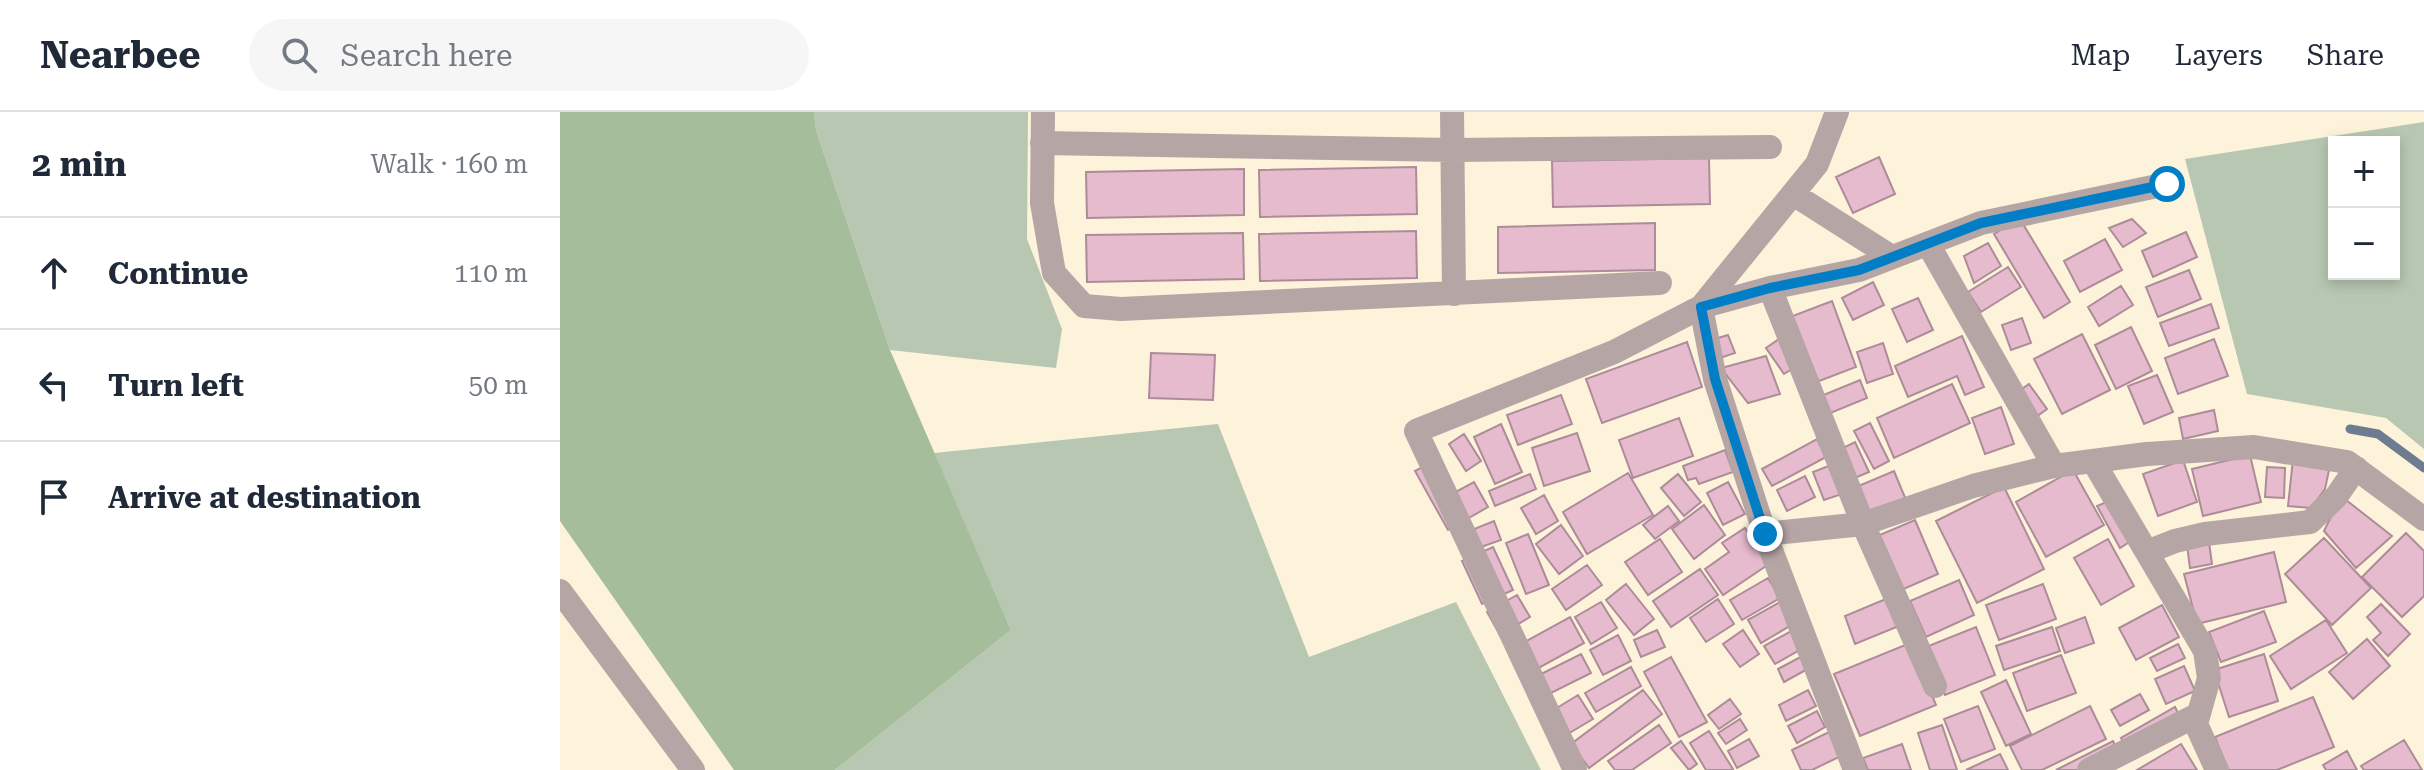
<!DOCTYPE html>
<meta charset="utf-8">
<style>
body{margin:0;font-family:"Roboto Serif",serif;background:#f6f6f7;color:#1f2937}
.controls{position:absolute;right:24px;top:24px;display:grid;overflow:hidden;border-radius:0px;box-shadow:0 4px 12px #0003}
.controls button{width:72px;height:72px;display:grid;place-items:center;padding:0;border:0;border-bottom:2px solid #e0e1e3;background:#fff;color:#1f2937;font:40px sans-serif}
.stop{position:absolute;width:24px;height:24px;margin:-18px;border:6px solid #027ec7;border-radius:50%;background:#fff}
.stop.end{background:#027ec7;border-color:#fff;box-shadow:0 2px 8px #0008}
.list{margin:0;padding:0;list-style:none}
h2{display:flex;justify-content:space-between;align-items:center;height:104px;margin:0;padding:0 32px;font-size:34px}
h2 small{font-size:26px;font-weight:400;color:#747a83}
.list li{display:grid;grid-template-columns:52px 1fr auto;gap:24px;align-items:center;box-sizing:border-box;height:112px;padding:0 32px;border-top:2px solid #e0e1e3}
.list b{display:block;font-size:30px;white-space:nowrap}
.list em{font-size:26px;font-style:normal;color:#747a83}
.icon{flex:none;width:44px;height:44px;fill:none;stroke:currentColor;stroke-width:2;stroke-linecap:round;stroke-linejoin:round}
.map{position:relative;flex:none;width:1864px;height:658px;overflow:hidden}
header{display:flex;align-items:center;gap:48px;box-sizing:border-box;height:112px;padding:0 40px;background:#fff;border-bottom:2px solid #e0e1e3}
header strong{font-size:38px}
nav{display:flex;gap:44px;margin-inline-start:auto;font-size:28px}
.search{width:560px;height:72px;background:#f6f6f7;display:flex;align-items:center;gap:20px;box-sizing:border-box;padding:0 28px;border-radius:44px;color:#747a83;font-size:30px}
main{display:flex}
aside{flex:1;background:#fff}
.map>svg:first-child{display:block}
.green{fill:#b8c7b1;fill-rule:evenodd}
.forest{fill:#a6bd9b}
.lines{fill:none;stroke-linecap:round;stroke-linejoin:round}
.stream{stroke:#6d7d8f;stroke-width:9}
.building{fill:#e6bbcd;stroke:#ad8c99;stroke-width:2}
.minor{stroke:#b6a5a5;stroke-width:24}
.route{stroke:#027ec7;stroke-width:10}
</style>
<header>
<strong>Nearbee</strong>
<div class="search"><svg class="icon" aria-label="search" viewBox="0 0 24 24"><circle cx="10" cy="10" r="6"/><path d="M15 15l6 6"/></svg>Search here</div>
<nav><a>Map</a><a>Layers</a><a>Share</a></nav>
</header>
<main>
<aside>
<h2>2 min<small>Walk · 160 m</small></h2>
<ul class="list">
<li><svg class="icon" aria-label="ahead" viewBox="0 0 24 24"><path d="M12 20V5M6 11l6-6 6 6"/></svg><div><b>Continue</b></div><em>110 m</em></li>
<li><svg class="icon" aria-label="left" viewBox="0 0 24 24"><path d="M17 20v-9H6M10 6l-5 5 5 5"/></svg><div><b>Turn left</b></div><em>50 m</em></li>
<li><svg class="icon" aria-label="arrive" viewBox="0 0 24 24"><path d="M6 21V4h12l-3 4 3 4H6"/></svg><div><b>Arrive at destination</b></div></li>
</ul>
</aside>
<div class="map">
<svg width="1864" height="658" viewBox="0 0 1864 658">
<rect width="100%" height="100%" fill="#fdf3da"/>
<path class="green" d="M254,0H468L467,127L502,217L496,256L330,238L256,18Z
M1864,10V337L1826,306L1687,282L1625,47ZM1774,30H1834V162H1774Z
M658,312L749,545L896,490L981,658H275L451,518L374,341Z"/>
<path class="forest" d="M0,0H254L256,18L330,238L451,518L275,658H174L0,409Z"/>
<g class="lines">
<path class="stream" d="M1790,317L1818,322L1864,356"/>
</g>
<path class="building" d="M1319,45L1335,82L1293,101L1276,65Z
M1149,46L1150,92L993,95L992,49Z
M856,55L857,102L700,105L699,58Z
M684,57V103L527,106L526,60Z
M1460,107L1510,190L1484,206L1434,122Z
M1572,107L1586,121L1563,135L1549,116Z
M1095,111V158L938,161V115Z
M856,119L857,166L700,169L699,122Z
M1626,120L1637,145L1593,165L1582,139Z
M683,121L684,167L527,170L526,123Z
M1545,127L1562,158L1520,180L1504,149Z
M1428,131L1441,154L1414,171L1404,144Z
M1448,155L1461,175L1421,200L1408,180Z
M1629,158L1641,187L1598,205L1586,175Z
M1313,170L1324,193L1293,208L1282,186Z
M1561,174L1573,193L1539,214L1528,195Z
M1358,186L1373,218L1347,230L1332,197Z
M1272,189L1296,255L1254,271L1230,205Z
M1651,192L1659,216L1609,234L1600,211Z
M1462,206L1471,231L1451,238L1442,213Z
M1571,215L1592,259L1556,277L1535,233Z
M1522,222L1550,278L1502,302L1474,247Z
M1168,223L1175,241L1154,248L1148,229Z
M1402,224L1424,275L1405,283L1397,264L1348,285L1335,254Z
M1219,227L1237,254L1224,262L1206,236Z
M1654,227L1668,264L1618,282L1605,246Z
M1127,230L1142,275L1042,311L1026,267Z
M1323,231L1333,262L1307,271L1297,240Z
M591,241L655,243L653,288L589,286Z
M1206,244L1220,282L1188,291L1161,256Z
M1597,263L1613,300L1584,312L1568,274Z
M1300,268L1307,286L1268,302L1261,284Z
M1392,272L1410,311L1334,346L1317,306Z
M1469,272L1487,297L1476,305L1459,279Z
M1001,283L1012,312L958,333L947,303Z
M1441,295L1454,332L1425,342L1412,306Z
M1654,298L1658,319L1623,327L1619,306Z
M1119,306L1133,344L1073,366L1059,328Z
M1310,311L1329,349L1314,357L1294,319Z
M941,312L962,360L935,372L914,325Z
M1017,321L1030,359L984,374L972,336Z
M904,322L921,349L906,359L889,332Z
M1257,327L1266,345L1212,374L1202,357Z
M1295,330L1309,360L1290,368L1277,339Z
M1165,338L1173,360L1139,372L1136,366L1128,368L1123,354Z
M1690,343L1701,390L1643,404L1632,357Z
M1733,347L1769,358L1765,377L1751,396L1728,394Z
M1623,348L1637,390L1598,404L1583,362Z
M874,349L894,381L914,370L928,395L888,418L855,359Z
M1271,353L1282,382L1264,388L1253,360Z
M1707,355L1725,356L1724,386L1705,385Z
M1513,358L1544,413L1486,445L1456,390Z
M1334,359L1346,388L1308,404L1296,375Z
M1068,361L1093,403L1027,442L1003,400Z
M970,362L976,377L935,394L929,379Z
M1118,362L1141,390L1124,404L1101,376Z
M1245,364L1255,385L1227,399L1217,378Z
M1168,370L1185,402L1163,413L1147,381Z
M1444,375L1484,457L1417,491L1376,409Z
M984,383L998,409L976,422L961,396Z
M1781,384L1832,424L1796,456L1764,419Z
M1549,389L1571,429L1560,436L1537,394Z
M1144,393L1165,423L1134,447L1112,417Z
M1108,394L1119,409L1095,427L1083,413Z
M1355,408L1378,462L1339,479L1315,425Z
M934,409L941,428L910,439L904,421Z
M1001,413L1023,444L999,462L976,432Z
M1185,416L1209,452L1163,483L1145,457L1169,440L1162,431Z
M1846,421L1864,439V484L1842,505L1802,465Z
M968,422L989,473L966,482L946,431Z
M1764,426L1811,476L1772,513L1725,462Z
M1100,427L1122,460L1088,483L1065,450Z
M1548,427L1574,474L1541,493L1514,446Z
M1649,430L1652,452L1630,456L1627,433Z
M933,435L953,478L922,492L902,449Z
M1714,440L1726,490L1637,512L1624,462Z
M1027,453L1042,473L1006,498L992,477Z
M1140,457L1158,483L1111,515L1093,489Z
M1208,466L1220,486L1182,508L1170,488Z
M1399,468L1414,503L1366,525L1350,489Z
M1066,472L1094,507L1074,523L1046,488Z
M1483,472L1496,507L1439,528L1426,493Z
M957,483L970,505L940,523L927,500Z
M1328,486L1339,514L1295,532L1285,504Z
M1158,487L1174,512L1146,530L1130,506Z
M1222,489L1235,511L1201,531L1188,508Z
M1041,490L1057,516L1031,532L1015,505Z
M1821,492L1850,522L1828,544L1813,528L1821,521L1807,505Z
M1602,493L1619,525L1576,548L1559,516Z
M1704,499L1716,530L1661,550L1649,520Z
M1010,505L1024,531L966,563L952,537Z
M1525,505L1534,531L1505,541L1496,516Z
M1766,508L1787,541L1731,577L1710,544Z
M1416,515L1435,563L1385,583L1366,535Z
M1492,515L1500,539L1444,558L1436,534Z
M1097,518L1105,535L1081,545L1074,528Z
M1183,518L1199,542L1180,555L1163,532Z
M1233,518L1243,536L1215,552L1204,534Z
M1058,523L1071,549L1043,563L1030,538Z
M1807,527L1830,554L1793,587L1769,560Z
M1350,531L1376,593L1300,624L1274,562Z
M1618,532L1625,546L1597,559L1590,546Z
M1021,542L1031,561L981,586L971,567Z
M1246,542L1253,554L1224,570L1218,557Z
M1704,542L1718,589L1669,605L1654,558Z
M1501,543L1516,581L1467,599L1453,561Z
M1111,545L1147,610L1119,625L1084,560Z
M1624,554L1635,579L1606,592L1595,567Z
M1071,555L1081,574L1036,600L1025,581Z
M1446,568L1471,622L1446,634L1421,580Z
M1083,578L1102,602L1029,656L1011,632Z
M1248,578L1256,594L1226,609L1219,593Z
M1580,582L1589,598L1560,614L1551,598Z
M1018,583L1033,607L1006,623L992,599Z
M1753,585L1774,635L1717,658H1668L1655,625Z
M1170,587L1181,602L1159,617L1148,603Z
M1418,594L1435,637L1401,650L1384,607Z
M1530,594L1546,627L1482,658H1462L1450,634Z
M1615,595L1619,603L1565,634L1561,626Z
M1257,599L1265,615L1237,631L1228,614Z
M1180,607L1187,618L1166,632L1158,621Z
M1099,613L1111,631L1072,658H1055L1048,649Z
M1382,613L1397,658H1370L1358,621Z
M1149,619L1173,657L1171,658H1146L1130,631Z
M1271,619L1283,643L1252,658H1241L1232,638Z
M1189,627L1199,644L1177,656L1168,639Z
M1844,628L1862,658H1804L1801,654Z
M1121,629L1137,652L1129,658L1111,636Z
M1553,629L1557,637L1518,658H1496Z
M1342,632L1351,658H1308L1303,646Z
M1621,632L1637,658H1577Z
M1787,639L1797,658H1766L1763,653Z
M1440,642L1448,658H1406Z"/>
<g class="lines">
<path class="minor" d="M483,0L482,91L494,161L524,194L561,197L1100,171
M892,0L894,182
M482,31L892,38L1210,35
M1233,82L1332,145
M1368,132L1494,354
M1210,176L1303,412L1375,574
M1141,195L1155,267L1205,422L1295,658
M1141,195L1257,52L1277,0
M1533,349L1645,539L1649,566L1636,612L1657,658
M1205,422L1303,412L1413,374L1494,354L1587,342L1694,335L1787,350L1864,407
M1587,440L1615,429L1645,422L1750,410L1776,385L1796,356
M0,479L133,658
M1015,658L856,319L1054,240L1141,195L1210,176L1299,158L1421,111L1607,72
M1529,658L1637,603"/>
</g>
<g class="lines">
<path class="route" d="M1205,422L1155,267L1141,195L1210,176L1299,158L1421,111L1607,72"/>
</g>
</svg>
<div class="controls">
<button>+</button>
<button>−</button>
</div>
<div class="stop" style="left:1607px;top:72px"></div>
<div class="stop end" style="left:1205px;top:422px"></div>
</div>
</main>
